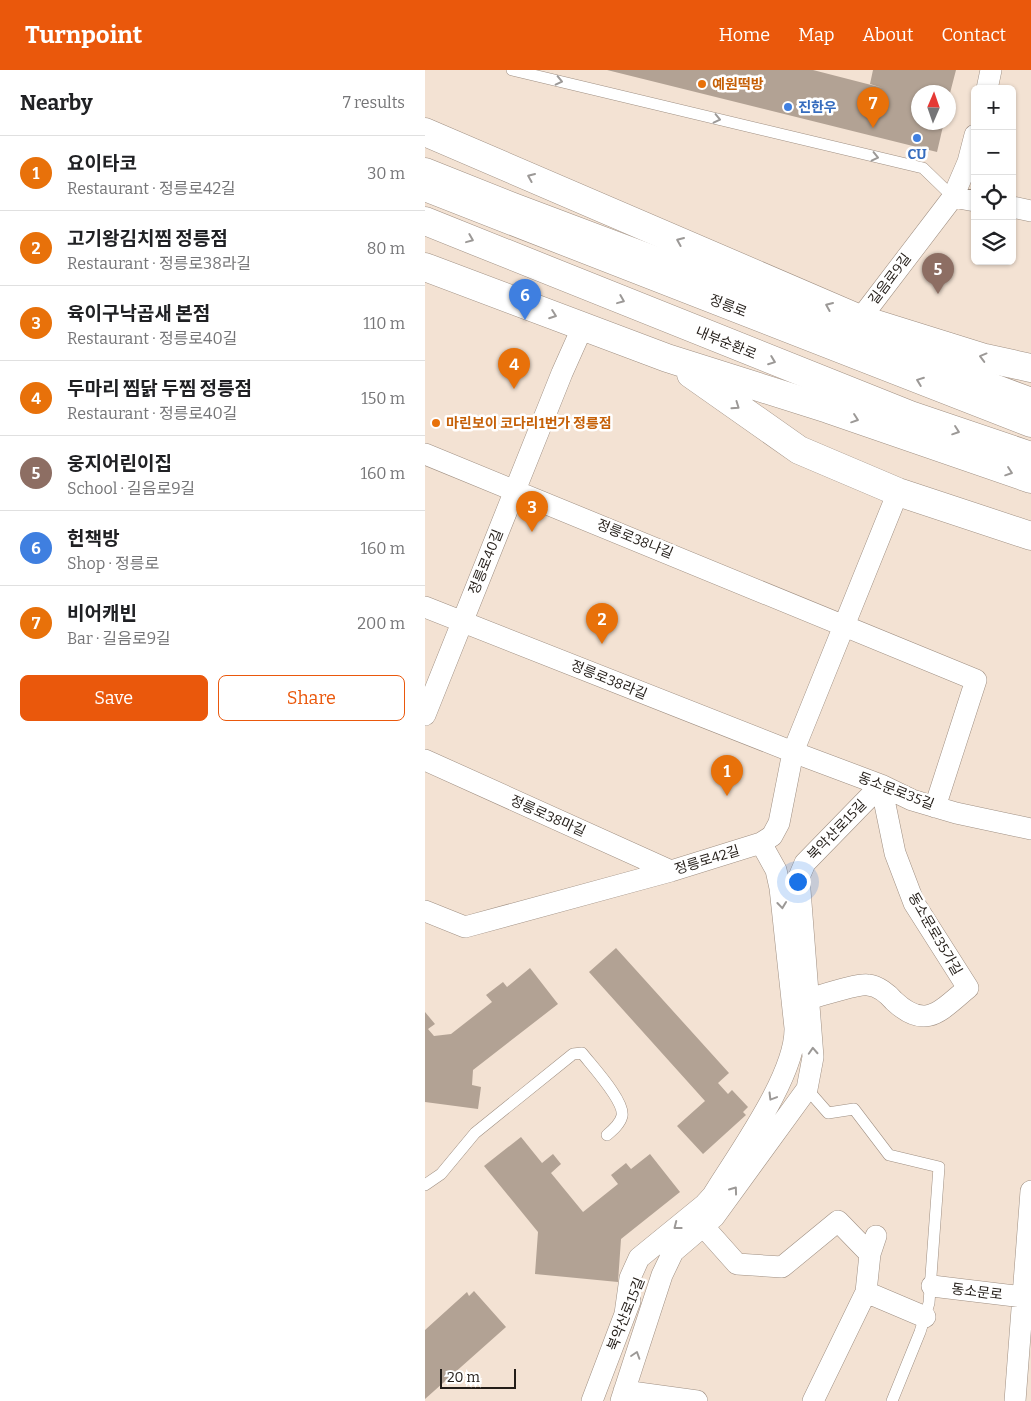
<!DOCTYPE html>
<meta charset="utf-8">
<style>
body{margin:0;font-family:Bitter,"Noto Sans KR",serif;background:#f2f2f2;color:#202124}
.controls{position:absolute;right:15px;top:15px;display:grid;overflow:hidden;border-radius:8px;box-shadow:0 1px 4px #0004}
.controls button{width:45px;height:45px;display:grid;place-items:center;padding:0;border:0;border-bottom:1px solid #e0e0e0;background:#fff;color:#202124;font:25px sans-serif}
.compass{position:absolute;left:486px;top:15px;width:45px;height:45px;border-radius:50%;background:#fff;box-shadow:0 1px 4px #0004;rotate:2deg}
.scale{position:absolute;left:15px;bottom:12px;width:76px;box-sizing:border-box;padding-left:5px;border:2px solid #231d18;border-top:0;font-size:14px;line-height:18px;white-space:nowrap;color:#231d18;-webkit-text-stroke:4px #fff;paint-order:stroke}
.you{position:absolute;left:372px;top:811px;width:18px;height:18px;margin:-12px;border:4px solid #fff;border-radius:50%;background:#1a73e8;box-shadow:0 0 0 8px #1a73e833}
.badge{display:grid;place-items:center;width:32px;height:32px;border-radius:50%;background:#ea580c;color:#fff;font-size:16px;font-weight:700}
.pin{position:absolute;translate:-50% -41px;filter:drop-shadow(0 1px 2px #0008)}
.pin::after{content:'';position:absolute;top:26px;width:18px;height:15px;background:inherit;clip-path:polygon(0 0,100% 0,50% 100%)}
.list{margin:0;padding:0;list-style:none}
h2{display:flex;justify-content:space-between;align-items:center;height:65px;margin:0;padding:0 20px;font-size:21px}
h2 small{font-size:16px;font-weight:400;color:#757577}
.list li{display:grid;grid-template-columns:32px 1fr auto;gap:15px;align-items:center;box-sizing:border-box;height:75px;padding:0 20px;border-top:1px solid #e0e0e0}
.list b{display:block;font-size:19px;white-space:nowrap}
.list p{margin:0;font-size:16px;white-space:nowrap;color:#757577}
.list em{font-size:16px;font-style:normal;color:#757577}
.actions{display:flex;gap:10px;padding:15px 20px}
.actions a{flex:1;padding:11px 0;border:1px solid #ea580c;border-radius:8px;text-align:center;font-size:18px;color:#ea580c}
.actions .main{background:#ea580c;color:#fff}
.icon{flex:none;width:28px;height:28px;fill:none;stroke:currentColor;stroke-width:2;stroke-linecap:round;stroke-linejoin:round}
.map{position:relative;flex:none;width:606px;height:1331px;overflow:hidden}
header{display:flex;align-items:center;gap:30px;box-sizing:border-box;height:70px;padding:0 25px;background:#ea580c;color:#fff}
header strong{font-size:24px}
nav{display:flex;gap:28px;margin-inline-start:auto;font-size:18px}
main{display:flex}
aside{flex:1;background:#fff}
.map>svg:first-child{display:block}
.building{fill:#b2a294}
.lines{fill:none;stroke-linecap:round;stroke-linejoin:round}
.service-casing{stroke:#9f8f82;stroke-width:12}
.minor-casing{stroke:#9f8f82;stroke-width:22}
.primary-casing{stroke:#9f8f82;stroke-width:29}
.trunk-casing{stroke:#9f8f82;stroke-width:29}
.service{stroke:#fff;stroke-width:11}
.minor{stroke:#fff;stroke-width:21}
.primary{stroke:#fff;stroke-width:28}
.trunk{stroke:#fff;stroke-width:28}
.oneway{stroke:#9c9997}
.food-dot{fill:#e8710a;stroke:#fff;stroke-width:2}
.shop-dot{fill:#3f7fe0;stroke:#fff;stroke-width:2}
.labels{text-anchor:middle;dominant-baseline:central;stroke-width:5;stroke-linejoin:round;paint-order:stroke}
.food-label{font-size:14px;font-weight:bold;fill:#c56008;stroke:#fff;text-anchor:start}
.shop-label{font-size:14px;font-weight:bold;fill:#366cbe;stroke:#fff;text-anchor:start}
.street-label{font-size:14px;fill:#231d18;stroke:#fff}
</style>
<header>
<strong>Turnpoint</strong>
<nav><a>Home</a><a>Map</a><a>About</a><a>Contact</a></nav>
</header>
<main>
<aside>
<h2>Nearby<small>7 results</small></h2>
<ul class="list">
<li><span class="badge" style="background:#e8710a">1</span><div><b>요이타코</b><p>Restaurant · 정릉로42길</p></div><em>30 m</em></li>
<li><span class="badge" style="background:#e8710a">2</span><div><b>고기왕김치찜 정릉점</b><p>Restaurant · 정릉로38라길</p></div><em>80 m</em></li>
<li><span class="badge" style="background:#e8710a">3</span><div><b>육이구낙곱새 본점</b><p>Restaurant · 정릉로40길</p></div><em>110 m</em></li>
<li><span class="badge" style="background:#e8710a">4</span><div><b>두마리 찜닭 두찜 정릉점</b><p>Restaurant · 정릉로40길</p></div><em>150 m</em></li>
<li><span class="badge" style="background:#8d6e63">5</span><div><b>웅지어린이집</b><p>School · 길음로9길</p></div><em>160 m</em></li>
<li><span class="badge" style="background:#3f7fe0">6</span><div><b>헌책방</b><p>Shop · 정릉로</p></div><em>160 m</em></li>
<li><span class="badge" style="background:#e8710a">7</span><div><b>비어캐빈</b><p>Bar · 길음로9길</p></div><em>200 m</em></li>
</ul>
<div class="actions"><a class="main">Save</a><a>Share</a></div>
</aside>
<div class="map">
<svg width="606" height="1331" viewBox="0 0 606 1331">
<rect width="100%" height="100%" fill="#f3e2d3"/>
<path class="building" d="M182,0H388L458,18L445,14L448,0H531L524,27V22H493V52H519L512,82Z
M191,878L304,1003L293,1013L303,1024L307,1020L323,1037L318,1042L321,1045L278,1084L252,1056L280,1031L164,902Z
M105,898L133,934L48,1000L47,1015L56,1017L53,1039L0,1032V942L10,954L3,959L9,966L26,964L67,932L61,925L78,912L82,917Z
M96,1067L117,1093L128,1084L136,1094L126,1103L158,1142L193,1114L186,1105L201,1093L206,1099L225,1084L255,1122L196,1169L193,1212L110,1204L113,1162L59,1096Z
M49,1221L81,1257L0,1329V1260L42,1222L44,1226Z"/>
<g class="lines">
<g class="service-casing">
<path id="service" d="M87,0L498,98L528,127
M382,1019L403,1043L429,1039L464,1085L514,1097L504,1233L495,1262L467,1331
M0,1115L16,1104L50,1063L148,984L157,983C167,996 200,1031 197,1046C195,1054 188,1060 182,1065"/>
</g>
<g class="minor-casing">
<path id="minor" d="M562,19L566,0
M528,127L550,131
M587,137L606,141
M435,249L528,127L543,92L550,65
M0,384L551,610L510,737
M0,537L368,682L456,715L487,730L531,743L606,759
M0,645L137,303L158,256
M0,690L246,801
M0,841L40,857L246,801L336,773L347,766L354,753L368,682L473,422
M383,929C395,926 434,913 443,915C453,916 463,924 469,931C501,961 515,941 543,918L489,833L470,783L456,715
M279,1157L312,1194L357,1197L413,1151L445,1184
M451,1166L445,1184L441,1222L500,1247
M507,1216L598,1227
M200,1244L205,1208L214,1188L279,1135L288,1125C313,1084 371,1005 370,958L355,818L351,800L336,773
M199,1321L272,1331
M167,1331L205,1231
M196,1331L237,1205L248,1182L289,1147L382,1019L388,987L374,807L380,793L456,715
M388,1331L441,1222
M590,1331L606,1121"/>
</g>
<g class="primary-casing">
<path id="primary" d="M0,62L435,249L560,288L606,298
M0,117L606,353
M0,197L242,288L403,339L606,409
M266,304L374,380L473,422L606,466"/>
</g>
<g class="trunk-casing">
<path id="trunk" d="M0,102L88,137L606,332
M0,151L485,345L606,386"/>
</g>
<use href="#service" class="service"/>
<use href="#minor" class="minor"/>
<use href="#primary" class="primary"/>
<use href="#trunk" class="trunk"/>
</g>
<defs><path id="oneway-chevron" d="M-2-3.5L2.5 0L-2 3.5" fill="none" stroke-width="1.6" stroke-linecap="round" stroke-linejoin="round" transform="scale(1.25)"/></defs>
<g class="oneway">
<use href="#oneway-chevron" transform="translate(134 11) rotate(13)"/>
<use href="#oneway-chevron" transform="translate(292 49) rotate(13)"/>
<use href="#oneway-chevron" transform="translate(450 87) rotate(13)"/>
<use href="#oneway-chevron" transform="translate(106 107) rotate(-157)"/>
<use href="#oneway-chevron" transform="translate(45 169) rotate(22)"/>
<use href="#oneway-chevron" transform="translate(255 171) rotate(-157)"/>
<use href="#oneway-chevron" transform="translate(196 230) rotate(22)"/>
<use href="#oneway-chevron" transform="translate(404 236) rotate(-157)"/>
<use href="#oneway-chevron" transform="translate(128 245) rotate(20)"/>
<use href="#oneway-chevron" transform="translate(558 287) rotate(-165)"/>
<use href="#oneway-chevron" transform="translate(347 291) rotate(21)"/>
<use href="#oneway-chevron" transform="translate(495 311) rotate(-159)"/>
<use href="#oneway-chevron" transform="translate(311 336) rotate(35)"/>
<use href="#oneway-chevron" transform="translate(430 349) rotate(19)"/>
<use href="#oneway-chevron" transform="translate(531 361) rotate(19)"/>
<use href="#oneway-chevron" transform="translate(584 402) rotate(19)"/>
<use href="#oneway-chevron" transform="translate(357 835) rotate(84)"/>
<use href="#oneway-chevron" transform="translate(388 981) rotate(-93)"/>
<use href="#oneway-chevron" transform="translate(347 1027) rotate(121)"/>
<use href="#oneway-chevron" transform="translate(309 1120) rotate(-54)"/>
<use href="#oneway-chevron" transform="translate(252 1156) rotate(142)"/>
<use href="#oneway-chevron" transform="translate(211 1285) rotate(-72)"/>
</g>
<g class="food-dot">
<circle cx="277" cy="14" r="5"/>
<circle cx="11" cy="353" r="5"/>
</g>
<g class="shop-dot">
<circle cx="363" cy="37" r="5"/>
<circle cx="492" cy="68" r="5"/>
</g>
<g class="labels">
<g class="food-label">
<text x="287" y="14">예원떡방</text>
<text x="21" y="353">마린보이 코다리1번가 정릉점</text>
</g>
<g class="shop-label">
<text x="373" y="37">진한우</text>
<text x="492" y="84" text-anchor="middle">CU</text>
</g>
<g class="street-label">
<text transform="translate(465 209) rotate(-53)">길음로9길</text>
<text transform="translate(303 236) rotate(21)">정릉로</text>
<text transform="translate(301 273) rotate(22)">내부순환로</text>
<text transform="translate(210 469) rotate(22)">정릉로38나길</text>
<text transform="translate(61 492) rotate(-68)">정릉로40길</text>
<text transform="translate(184 610) rotate(22)">정릉로38라길</text>
<text transform="translate(471 721) rotate(21)">동소문로35길</text>
<text transform="translate(123 746) rotate(24)">정릉로38마길</text>
<text transform="translate(412 760) rotate(-46)">북악산로15길</text>
<text transform="translate(282 790) rotate(-17)">정릉로42길</text>
<text transform="translate(510 864) rotate(60)">동소문로35가길</text>
<text transform="translate(552 1222) rotate(7)">동소문로</text>
<text transform="translate(201 1244) rotate(-68)">북악산로15길</text>
</g>
</g>
</svg>
<div class="controls">
<button>+</button>
<button>−</button>
<button><svg class="icon" aria-label="locate" viewBox="0 0 24 24"><circle cx="12" cy="12" r="6"/><path d="M12 2v4M12 18v4M2 12h4M18 12h4"/></svg></button>
<button><svg class="icon" aria-label="layers" viewBox="0 0 24 24"><path d="M12 4l9 5-9 5-9-5zM3 14l9 5 9-5"/></svg></button>
</div>
<svg class="compass" viewBox="-18 -18 36 36"><path d="M0-13l5 13h-10z" fill="#e53935"/><path d="M0 13l5-13h-10z" fill="#757577"/></svg>
<div class="scale">20 m</div>
<div class="you"></div>
<div class="pin badge" style="left:302px;top:726px;background:#e8710a">1</div>
<div class="pin badge" style="left:177px;top:574px;background:#e8710a">2</div>
<div class="pin badge" style="left:107px;top:462px;background:#e8710a">3</div>
<div class="pin badge" style="left:89px;top:319px;background:#e8710a">4</div>
<div class="pin badge" style="left:513px;top:224px;background:#8d6e63">5</div>
<div class="pin badge" style="left:100px;top:250px;background:#3f7fe0">6</div>
<div class="pin badge" style="left:448px;top:58px;background:#e8710a">7</div>
</div>
</main>
